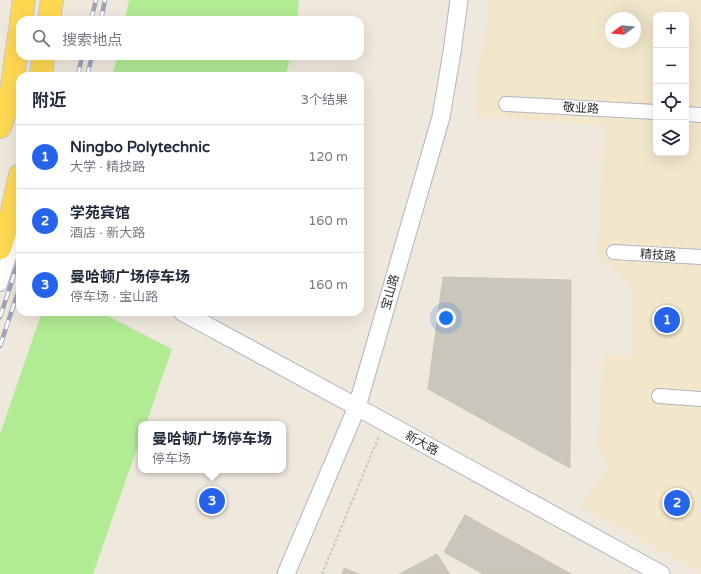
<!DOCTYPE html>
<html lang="zh">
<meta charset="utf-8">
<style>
body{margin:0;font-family:"Varela Round","Noto Sans SC",sans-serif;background:#f6f6f7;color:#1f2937}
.controls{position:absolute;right:12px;top:12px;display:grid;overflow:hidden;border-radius:8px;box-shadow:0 4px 16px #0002}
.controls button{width:36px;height:36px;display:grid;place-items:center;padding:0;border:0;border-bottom:1px solid #e0e1e3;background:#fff;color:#1f2937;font:20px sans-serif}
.compass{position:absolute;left:605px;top:12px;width:36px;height:36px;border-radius:50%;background:#fff;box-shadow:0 4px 16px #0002;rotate:254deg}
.you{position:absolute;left:446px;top:318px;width:14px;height:14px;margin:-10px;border:3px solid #fff;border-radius:50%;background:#1a73e8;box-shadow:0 0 0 6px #1a73e833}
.badge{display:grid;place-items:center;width:26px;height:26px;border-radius:50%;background:#2563eb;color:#fff;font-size:13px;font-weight:700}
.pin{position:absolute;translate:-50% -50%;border:2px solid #fff;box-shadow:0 1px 4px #0006}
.popup{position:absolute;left:138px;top:421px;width:148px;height:52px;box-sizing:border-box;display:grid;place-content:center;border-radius:8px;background:#fff;filter:drop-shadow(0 1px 3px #0005);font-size:13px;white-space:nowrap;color:#747a83}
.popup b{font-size:15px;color:#1f2937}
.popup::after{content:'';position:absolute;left:50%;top:100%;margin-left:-8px;border:8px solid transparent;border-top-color:#fff}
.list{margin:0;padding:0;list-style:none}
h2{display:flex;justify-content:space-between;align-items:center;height:52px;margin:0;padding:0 16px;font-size:17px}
h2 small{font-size:13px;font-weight:400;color:#747a83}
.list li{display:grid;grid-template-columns:26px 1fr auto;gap:12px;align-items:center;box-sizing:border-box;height:64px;padding:0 16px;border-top:1px solid #e0e1e3}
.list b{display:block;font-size:15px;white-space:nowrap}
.list p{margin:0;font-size:13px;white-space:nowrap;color:#747a83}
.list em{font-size:13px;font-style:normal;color:#747a83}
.icon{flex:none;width:22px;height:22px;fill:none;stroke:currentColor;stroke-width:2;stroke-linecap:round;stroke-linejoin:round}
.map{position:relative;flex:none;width:701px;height:574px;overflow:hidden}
.search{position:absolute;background:#fff;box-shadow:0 4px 16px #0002;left:16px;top:16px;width:348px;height:44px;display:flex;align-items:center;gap:10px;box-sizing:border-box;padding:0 14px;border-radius:12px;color:#747a83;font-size:15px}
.panel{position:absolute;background:#fff;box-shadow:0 4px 16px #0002;left:16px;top:72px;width:348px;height:244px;border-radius:12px}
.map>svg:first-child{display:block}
.education{fill:#f2e6cb;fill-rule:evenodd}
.green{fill:#b1eb94}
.building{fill:#cac6bc;stroke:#cbc4b6}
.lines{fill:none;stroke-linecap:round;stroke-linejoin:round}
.minor-casing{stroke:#b1b4c1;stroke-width:16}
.tertiary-casing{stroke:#b1b4c1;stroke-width:19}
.primary-casing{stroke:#c8c8c8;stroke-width:24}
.path{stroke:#c8c8c8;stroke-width:2;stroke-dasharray:3 2;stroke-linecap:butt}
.minor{stroke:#fff;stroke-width:14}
.tertiary{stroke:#fff;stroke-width:17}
.primary{stroke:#ffd852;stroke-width:22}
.rail-casing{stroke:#9fa2b8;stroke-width:4.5}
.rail{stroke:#fff;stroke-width:3;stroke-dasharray:9;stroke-linecap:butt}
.labels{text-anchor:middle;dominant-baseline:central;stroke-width:3;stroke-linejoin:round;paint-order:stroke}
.street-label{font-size:12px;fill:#2c2c2c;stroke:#fff}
</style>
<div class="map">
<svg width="701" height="574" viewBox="0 0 701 574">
<rect width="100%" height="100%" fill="#efe8dd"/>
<path class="education" d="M488,0H701V573L579,506L609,467L598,449L603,354L633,357V286L598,257L604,125L475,116L476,77L487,29ZM656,15H686V153H656ZM611,18H635V42H611Z"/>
<path class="green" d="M129,0H299L297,20H125Z
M118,56H290L286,76H112Z
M42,312H100L172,349L146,424H141V437L93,574H0V434Z"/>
<path class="building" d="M443,277L571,280L570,468L428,389Z
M465,515L571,574H483L444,552Z
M437,554L450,574H399Z
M344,568L359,574H342Z"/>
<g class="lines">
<g class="minor-casing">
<path id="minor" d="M506,104L656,112
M686,114L701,115
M614,252L701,257
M0,284L20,224
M659,396L701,399"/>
</g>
<g class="tertiary-casing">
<path id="tertiary" d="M182,312L357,407L661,574
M286,574L357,407L441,117L452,52L459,0"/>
</g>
<g class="primary-casing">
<path id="primary" d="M21,20L24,0
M49,20L52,0
M41,76L43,56
M0,127L10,98L20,29
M0,248L10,219L20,175"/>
</g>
<path class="path" d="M322,574L379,436"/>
<use href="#minor" class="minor"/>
<use href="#tertiary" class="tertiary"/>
<use href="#primary" class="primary"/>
<g class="rail-casing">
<path id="rail" d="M91,20L96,0
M101,20L105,0
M78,76L82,56
M87,76L92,56
M0,317L20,257
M0,346L20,286"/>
</g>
<use href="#rail" class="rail"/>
</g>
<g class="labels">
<g class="street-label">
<text transform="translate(581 108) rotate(3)">敬业路</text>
<text transform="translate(658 255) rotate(4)">精技路</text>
<text transform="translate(390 292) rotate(-74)">宝山路</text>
<text transform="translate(422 443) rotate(29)">新大路</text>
</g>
</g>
</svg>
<div class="controls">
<button>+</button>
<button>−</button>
<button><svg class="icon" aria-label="locate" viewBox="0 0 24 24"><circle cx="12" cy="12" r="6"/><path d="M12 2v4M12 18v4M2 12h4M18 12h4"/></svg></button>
<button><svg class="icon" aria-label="layers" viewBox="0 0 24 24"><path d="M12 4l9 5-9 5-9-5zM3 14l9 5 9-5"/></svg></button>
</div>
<svg class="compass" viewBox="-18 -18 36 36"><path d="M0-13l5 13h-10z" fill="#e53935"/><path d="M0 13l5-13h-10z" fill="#747a83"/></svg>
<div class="you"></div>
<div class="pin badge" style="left:667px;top:320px">1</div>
<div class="pin badge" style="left:677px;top:503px">2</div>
<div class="pin badge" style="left:212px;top:501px">3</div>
<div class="popup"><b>曼哈顿广场停车场</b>停车场</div>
<div class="search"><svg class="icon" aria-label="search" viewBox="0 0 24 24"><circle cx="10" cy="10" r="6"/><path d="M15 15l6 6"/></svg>搜索地点</div>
<section class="panel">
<h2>附近<small>3个结果</small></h2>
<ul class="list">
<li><span class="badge">1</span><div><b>Ningbo Polytechnic</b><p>大学 · 精技路</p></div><em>120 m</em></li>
<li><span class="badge">2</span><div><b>学苑宾馆</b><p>酒店 · 新大路</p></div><em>160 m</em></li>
<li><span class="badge">3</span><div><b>曼哈顿广场停车场</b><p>停车场 · 宝山路</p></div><em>160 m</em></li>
</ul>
</section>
</div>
